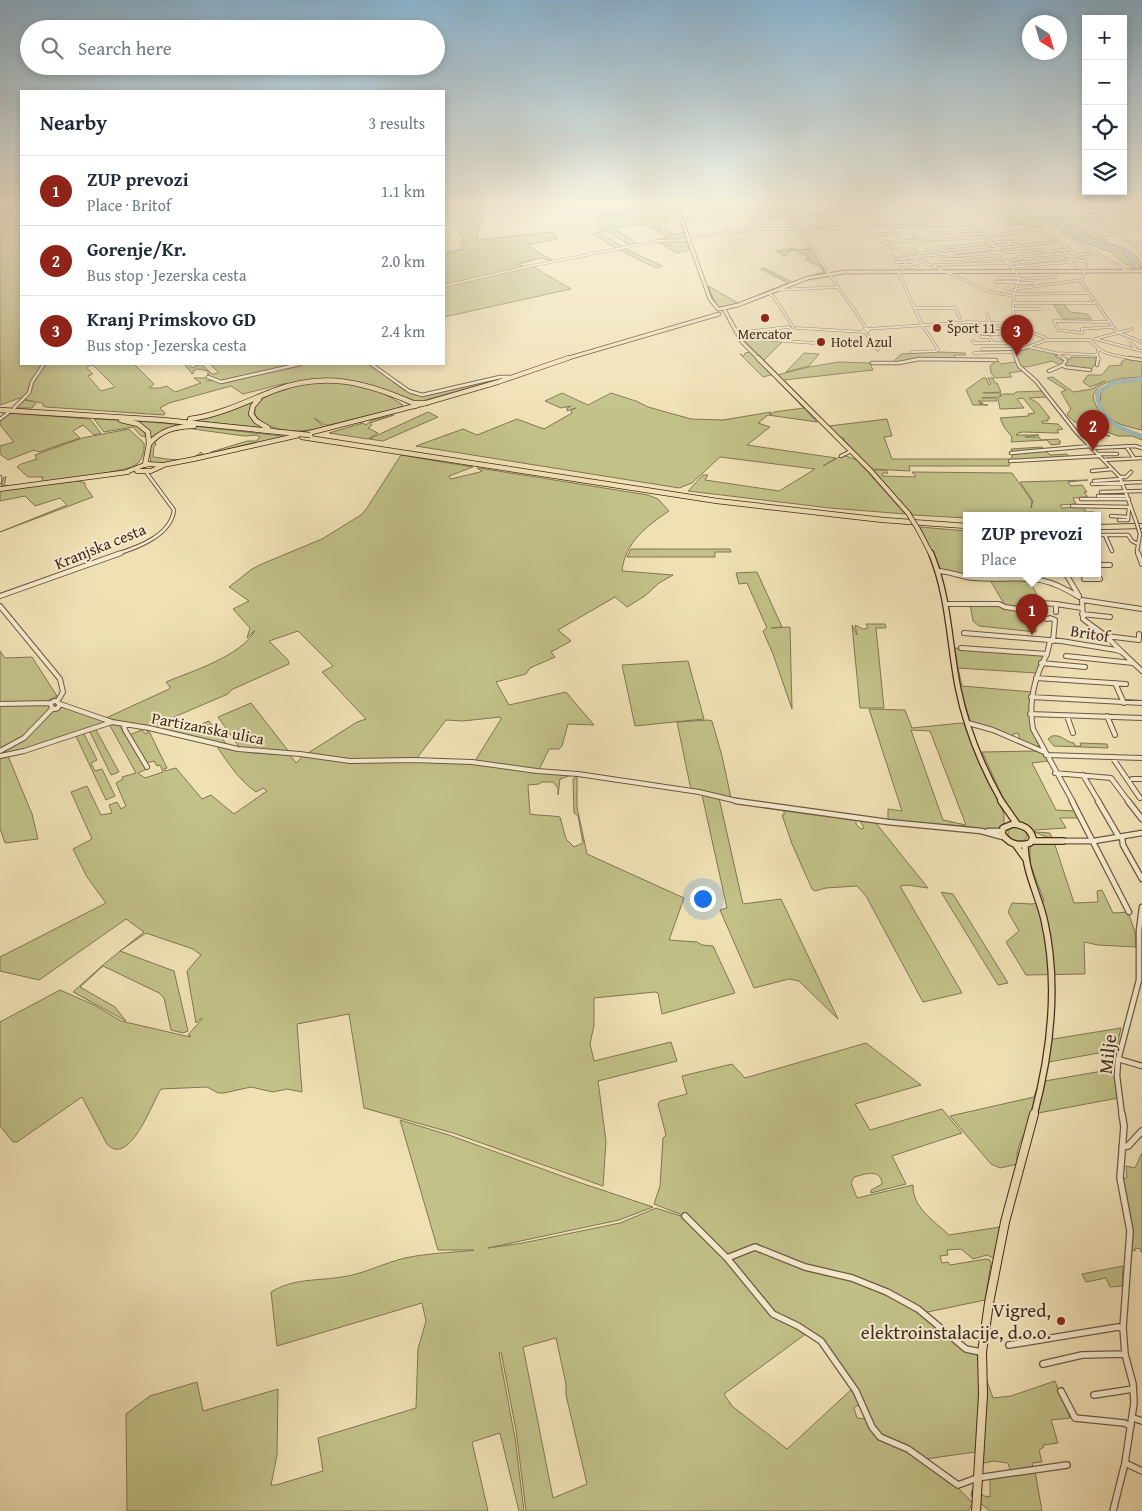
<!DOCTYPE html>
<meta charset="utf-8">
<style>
body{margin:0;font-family:"Gentium Book Plus",serif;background:#f6f6f7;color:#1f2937}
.controls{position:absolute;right:15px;top:15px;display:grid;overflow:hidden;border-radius:0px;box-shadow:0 2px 8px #0003}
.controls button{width:45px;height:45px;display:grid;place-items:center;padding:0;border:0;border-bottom:1px solid #e0e1e3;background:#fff;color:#1f2937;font:25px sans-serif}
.compass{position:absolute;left:1022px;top:15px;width:45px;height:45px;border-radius:50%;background:#fff;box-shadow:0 2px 8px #0003;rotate:143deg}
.you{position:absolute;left:702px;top:898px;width:18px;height:18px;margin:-12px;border:4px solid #fff;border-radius:50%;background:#1a73e8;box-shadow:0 0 0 8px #1a73e833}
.badge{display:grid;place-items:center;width:32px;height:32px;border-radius:50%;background:#8f2418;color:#fff;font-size:16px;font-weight:700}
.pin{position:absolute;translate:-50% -41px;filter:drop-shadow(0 1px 2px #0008)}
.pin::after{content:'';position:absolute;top:26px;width:18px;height:15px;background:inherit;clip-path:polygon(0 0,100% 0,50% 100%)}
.popup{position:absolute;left:963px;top:512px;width:138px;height:65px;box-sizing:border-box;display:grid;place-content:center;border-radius:0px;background:#fff;filter:drop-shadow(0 1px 4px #0005);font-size:16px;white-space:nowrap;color:#747a83}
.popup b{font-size:19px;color:#1f2937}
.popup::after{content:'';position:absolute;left:50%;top:100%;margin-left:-10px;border:10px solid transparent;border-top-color:#fff}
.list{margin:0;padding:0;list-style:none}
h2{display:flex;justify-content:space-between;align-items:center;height:65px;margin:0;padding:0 20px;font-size:21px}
h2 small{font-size:16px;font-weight:400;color:#747a83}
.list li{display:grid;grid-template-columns:32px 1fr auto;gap:15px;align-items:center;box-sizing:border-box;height:70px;padding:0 20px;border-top:1px solid #e0e1e3}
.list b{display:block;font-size:19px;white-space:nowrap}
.list p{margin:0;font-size:16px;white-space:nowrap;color:#747a83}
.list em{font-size:16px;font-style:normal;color:#747a83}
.icon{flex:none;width:28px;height:28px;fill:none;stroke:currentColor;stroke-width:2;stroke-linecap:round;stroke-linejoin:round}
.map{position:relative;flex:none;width:1142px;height:1511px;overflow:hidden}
.search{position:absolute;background:#fff;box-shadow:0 2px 8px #0003;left:20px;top:20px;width:425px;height:55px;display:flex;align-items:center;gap:12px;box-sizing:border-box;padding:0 18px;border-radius:28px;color:#747a83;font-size:19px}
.panel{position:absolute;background:#fff;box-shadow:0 2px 8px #0003;left:20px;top:90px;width:425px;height:275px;border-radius:0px}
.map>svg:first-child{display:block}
.green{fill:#c1c188;stroke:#837554;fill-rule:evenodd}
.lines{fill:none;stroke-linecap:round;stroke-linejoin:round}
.river-far1{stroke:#9fbbb9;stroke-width:4}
.river{stroke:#9fbbb9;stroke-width:4.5}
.minor-far4-casing{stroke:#705744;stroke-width:3}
.minor-far3-casing{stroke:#705744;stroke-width:4.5}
.minor-far2-casing{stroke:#705744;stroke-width:6}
.minor-far1-casing{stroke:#705744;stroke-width:7}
.minor-casing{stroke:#705744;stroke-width:8}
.major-far4-casing{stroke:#45291f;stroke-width:4.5}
.major-far3-casing{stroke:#45291f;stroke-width:5.5}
.major-far2-casing{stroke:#45291f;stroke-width:7}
.major-far1-casing{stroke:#45291f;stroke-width:8}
.major-casing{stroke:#45291f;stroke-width:10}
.highway-casing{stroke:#45291f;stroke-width:6}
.minor-far4{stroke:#f5eccf;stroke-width:2}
.minor-far3{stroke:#f5eccf;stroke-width:2.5}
.minor-far2{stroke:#f5eccf;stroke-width:4}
.minor-far1{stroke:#f5eccf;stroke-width:4.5}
.minor{stroke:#f5eccf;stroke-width:5.5}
.major-far4{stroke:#f0e1b5;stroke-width:3}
.major-far3{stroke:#f0e1b5;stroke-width:4}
.major-far2{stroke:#f0e1b5;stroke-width:4.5}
.major-far1{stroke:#f0e1b5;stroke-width:5.5}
.major{stroke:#f0e1b5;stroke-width:8}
.highway{stroke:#f0e1b5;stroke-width:4.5}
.minor-bridge-casing{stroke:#705744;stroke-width:4.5;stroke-linecap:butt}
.major-bridge-casing{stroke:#45291f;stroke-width:5.5;stroke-linecap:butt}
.highway-bridge-casing{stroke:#45291f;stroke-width:6;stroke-linecap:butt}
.minor-bridge{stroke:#f5eccf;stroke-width:2.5}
.major-bridge{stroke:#f0e1b5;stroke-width:4}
.highway-bridge{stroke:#f0e1b5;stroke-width:4.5}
.poi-dot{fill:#8f2418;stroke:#f5eccf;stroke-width:2}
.labels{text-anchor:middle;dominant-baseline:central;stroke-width:4;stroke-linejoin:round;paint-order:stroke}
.far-poi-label{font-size:14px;fill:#45291f;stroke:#f5eccf;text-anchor:start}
.street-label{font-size:16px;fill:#45291f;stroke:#f5eccf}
.near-street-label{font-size:19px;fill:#45291f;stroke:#f5eccf}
.near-poi-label{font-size:19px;fill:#45291f;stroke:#f5eccf;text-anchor:end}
</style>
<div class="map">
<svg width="1142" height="1511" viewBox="0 0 1142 1511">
<rect width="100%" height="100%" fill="#f0e1b5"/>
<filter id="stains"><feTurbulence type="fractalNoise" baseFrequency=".004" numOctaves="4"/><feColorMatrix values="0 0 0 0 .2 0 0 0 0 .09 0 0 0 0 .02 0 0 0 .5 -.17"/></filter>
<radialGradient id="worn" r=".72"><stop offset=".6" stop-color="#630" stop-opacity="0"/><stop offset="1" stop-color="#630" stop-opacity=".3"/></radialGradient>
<path class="green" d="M0,204L11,206C9,213 14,217 17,223L21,222V364H134L154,384L149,388H160L167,386L175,392L201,383L194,378H205L207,381L214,380L208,375V371L198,369L193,371L194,373L192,374L185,365L189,364L192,368L201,364L212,374L219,373L210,364H370L404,390L421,396L500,379L418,402L380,388L346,380L282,384L243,394L231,386L169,403L160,408L165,413L164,415L46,407L43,406V403L37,402L32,408H15L25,400L35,402L20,398L0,405ZM93,365L115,387L101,391L88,376L93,374L86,367Z
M487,204L476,240L553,232L558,239L527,245L553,261L540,258L518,264L524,267L532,266L571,289L444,317V253L464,249L460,242L465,241L444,205Z
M714,204H759L749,205V207L763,204H779L782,207L778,205L771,206L772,204L757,207L767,212L783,208L796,227L790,228L795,227L788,216H781L780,219L755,220L751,216L761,215L754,209L746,210L748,209L747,208L721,217L701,219L695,207L716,206Z
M1025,204H1039L1047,214L1061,223L1067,231L1075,236L1122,251L1136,270L1125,264L1113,253L1077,240L1042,217L1047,225L1043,228L1039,226L1029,228L1021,224L1009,225L980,212L1013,208L1017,210L1016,208H1024L1036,215L1040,213Z
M1042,204H1056L1059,215L1068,221H1069L1062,213L1070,216L1086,213L1098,214L1097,217H1100L1101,221L1079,226L1092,236L1107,240L1105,243C1119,246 1140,251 1142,269L1124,249L1079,234L1051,213Z
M627,209H663L668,220L657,222L661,226L657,228H664L675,235L683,232L690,250L677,253L657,241L668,237L645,224L614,228L638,244L631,246L606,230L602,231L598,226L596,211Z
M599,232L624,248L662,266L656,268L617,249L593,234Z
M795,248L797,250L811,249L826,273C820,275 808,277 801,279C774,289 747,305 718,308L714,305L706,284L716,305L708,286L738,303L788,283L761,269L764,268L792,282L823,272L822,268L805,259L809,258L796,250L789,251L785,256L776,251Z
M1063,303L1070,312L1087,314L1092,319H1063L1053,304Z
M758,332L768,340L782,342L764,360L777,373L740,336Z
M1033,348L1058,355L1055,356L1065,362L1060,365L1052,361L1027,367L1020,366L1015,352Z
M750,352L772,374L771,375L763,377L740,354L744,356L745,353Z
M939,352L965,353L966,355H954L956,360L919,359L892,363L901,354Z
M804,353L819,354L809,366L786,372Z
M1071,357L1099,358L1091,370L1066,367L1064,365L1067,359H1071Z
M1126,359L1142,361V377C1127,378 1099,378 1093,396C1098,421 1119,430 1142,437V440L1132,436H1118L1098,429L1101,434L1110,436C1100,436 1071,423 1067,414L1071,409L1061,392L1066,390L1047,378L1053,377L1073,392L1092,389L1105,381L1090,387L1083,382L1088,375H1102L1109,366L1122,365L1121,362Z
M997,360L1001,364L1015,362L1022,371L1009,373L1012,377L995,378L991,373L990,366Z
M839,362L870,363L873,370L784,380L829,426L887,419L892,436L884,437L892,459H1010L1009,466H909L910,471L872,469L844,440V438H841L777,375L809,367Z
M772,375L817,422L768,415L758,423L770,427L747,445L836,458L823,466L843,455L857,460L905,514L830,508L688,491L703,475H708L705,480L779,491L815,469L720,457L692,483L679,488L416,446L463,429L477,435L517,419L544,429L572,413L571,410L576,408L567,411V408L571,406L561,408L545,401L562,393L588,405L611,393L636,401L648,407L691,419L723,420L771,412L770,415L774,412L804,408Z
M983,378H986L989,385L991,384L988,378H994L993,379L995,383H997L1001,392L983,393H1001V395L998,397L982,398H996L997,401H978L983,403L979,404L988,405H973L966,390Z
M1132,380H1142V430C1125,426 1108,423 1100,406L1101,391L1114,383Z
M342,382L380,391L403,405L399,408L329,425H325L314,418L324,427C303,433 270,434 255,415V406C277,383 313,383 342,382Z
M1043,391L1048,397L1029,398L1038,403L1050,418H1048V421H1042V423L1058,424L1063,429L1057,430L1059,433H1056L1023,432L1018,433L1016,435H1039L1025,437H1039L1041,440L1058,439L1061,442H1059L1060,444L1051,445L1047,440L1011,442L1012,437L1004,427L1000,418L1029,416L1028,414L1035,413L1023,398L1017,399L1024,408L1000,409L998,399L1003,394H1014L1016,392Z
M257,399L250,407L249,415L255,422L264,428L186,420L203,418Z
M428,412L438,417L383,441L369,439Z
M9,413L90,419L101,433L94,435L83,425L73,431L80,438L39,452L34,450L8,460L0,454V446L14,442L0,425V420Z
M394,415L370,423L372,425L368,428L378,433L368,439L329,433L363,423L366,425L372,420Z
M94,419C110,420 141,418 146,437L141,436L133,427L104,432Z
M137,421L185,425L151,440L146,427L136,422Z
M193,426L291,437L213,453L211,452L247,441H256L260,437L256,435L244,436L186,428L165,433L155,442L156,445L154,446L153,457C168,459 189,464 201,452L203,454C190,460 165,467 151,462C144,434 172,428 193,426Z
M129,429L144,443C145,451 142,462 134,466C122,472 8,490 1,485L4,477H6L4,486L41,483L43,477H28L17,467L21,464L37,459L35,455L82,438Z
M1042,447L1050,455L1067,454L1069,457L1011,460L1013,453L1011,449Z
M401,455L473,467L449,476L451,479L480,472L482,471L477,468H479L648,495L658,499L669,511C647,526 625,542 622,571L673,575L659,583L645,596L627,607L615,597L558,630L571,641L551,652L555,657L530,668L526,674L496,682L509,705L566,692L594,725L568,724L562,746L559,749H549L539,770L475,761L501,719L500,717L463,721L446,720L417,758L347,759L308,753L357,722L366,719L322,672L333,666L298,631L269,641L288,660L289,664L231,690L228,694L174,717L184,729H189L209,721L227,745L106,718L169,689L170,687L166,682C192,671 242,656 255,630L247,638L250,628L233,609L249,601L229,587L252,569L264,563L322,539L361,515L367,508Z
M877,470H886L888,473H883L882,476L916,477L912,472L1012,473L1032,501L1031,508L1033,501L1020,482L1088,480L1068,482L1071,486L1082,485L1087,492H1084L1088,497L1073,498L1076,504L1060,505L1062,508L1083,507L1086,512H1094L1097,516L967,518L913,515L874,471Z
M78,481L85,483V486L93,497L0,532L67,505L60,498L35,506L25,496L0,501V490Z
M920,527L967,531V574H985L986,578L941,570Z
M631,549H730L731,552H715V557H627Z
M757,572L782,627L771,628L790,627L792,709L773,654L763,631L767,628L747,583L739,584L736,573Z
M1029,579L1038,597L1042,611L1006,607L990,580Z
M970,604H995L1026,610L1025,623L1035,625L1036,632L979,626L973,621Z
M866,624H885L886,628H876L884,708H860L852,625L857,635L855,625L863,629L868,628Z
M955,648L1045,655L1036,673L958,668L962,686L1032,692L1030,722L1040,749L1021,742L1018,733L1013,734L1015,739L970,721L960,688Z
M0,651L5,658L32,657L57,696L45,702L0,703Z
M688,661L704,719L635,726L622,665Z
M251,703L290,753L240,748L218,717Z
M44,704L60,705L107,722L24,750L0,756V705Z
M869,709L905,710L912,728L961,723L966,725L1004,814V823L997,830H987L965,826L888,821V809L902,811ZM911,730L930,731L966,825L943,820Z
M708,720L712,721L722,756L731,798L691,790L677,722Z
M109,724L119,725L145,767V770L138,773L145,778L163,772L160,765L157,766L154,761L146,763L129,735L142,730L146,734L148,733L146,730L148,729L167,768L164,769L165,771L176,768L202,799L211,795L234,814L267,791L263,788L256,792C238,779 228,763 216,745L253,753L290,755L296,763L303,756L348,762L415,761L471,763L569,776L560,779L558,795V788L553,782H542L539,784L528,785L530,814C540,816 550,815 560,817L566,839L574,847L583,843L578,816L574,813L573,779L577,776V807L587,854L684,898L669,940L697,942L702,945L713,946L735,993L662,1014L658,993L655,992L594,998V1025L590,1044L594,1061L671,1042L677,1061L598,1081L606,1141L603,1186L453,1133L364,1108L349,1014L297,1024L302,1092L287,1089L273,1092L251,1087L224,1093H218L207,1087L161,1089C152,1103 129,1168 107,1144L82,1097L17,1142H13L0,1126V1022L60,990L94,1005L121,1021L190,1037L191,1036L188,1035L202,1019L201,1018L196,1023L187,971L201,955L193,949L146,933L120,951L174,971L188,1031L183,1033L171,1030L164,998L159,993L103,966L80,987L115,1007L126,1021L73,992L104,964L144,932L126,919L39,980L0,971V957L106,903L87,877L73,849L92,839L71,792L87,786L101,815L112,813L109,805L117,802L121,809L126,806L116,783L123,779L122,777L136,773Z
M95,728L119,772L111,775L89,730Z
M83,732L97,760L91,763L95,771L102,769L115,796L106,800L75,734Z
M1052,736C1062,734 1065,742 1074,743L1075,746H1081L1080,743L1107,744L1108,748L1054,746L1048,739Z
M1038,751L1043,753L1048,761L1032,763L1056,810L1075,811L1080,818H1060L1066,828L1034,830L1036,832L1050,833L1052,838C1038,836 1019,824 1010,813L982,752Z
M8,756L32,814L38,839L5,843L0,828V757Z
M702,795L719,798L743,904L781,899L838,1019L799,981L789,979L754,988L720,910L727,908Z
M784,810L856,819V824L861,829L864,828L860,821L875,822L928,888L907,885L900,886L962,993L923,1002L866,896L857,886L826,888L815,891L812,889L792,844L782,815H784Z
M1011,828C1018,826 1028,829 1027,838L1022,841L1013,840L1008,835V829Z
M1036,842H1054L1074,903L1098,902L1097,891L1102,890L1113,913L1128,912L1135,932L1136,947L1098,945L1084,942L1085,974L1026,975L1006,942L1019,931L1008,912L1012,903L1032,904L1044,901L1030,863V848Z
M941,892L953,894L1008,983L998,985Z
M1121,1028L1116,1050L1043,1063L1047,1040Z
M866,1043L921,1085L855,1104L870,1130L942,1109L962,1133L892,1156L906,1184L871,1193V1190L882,1184C881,1168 865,1174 854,1177L851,1183L857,1198L913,1185C912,1207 934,1221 949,1235L1000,1227L998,1255L993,1258L987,1255L973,1259L961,1249L947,1250L948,1255L940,1256L942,1263L948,1262L950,1265L986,1259L990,1260L991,1263L985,1300L923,1313L874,1286L807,1267L756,1246L727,1257L685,1216L654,1204L660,1186L663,1138L666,1135L658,1104L660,1101L687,1094L682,1076L732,1064L745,1078Z
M1114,1069L1118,1098L1033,1114C1028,1131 1013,1147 1018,1164L1000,1168L991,1164L950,1116L1034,1097L1039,1082Z
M400,1120L449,1135L581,1183L653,1207L619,1220L488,1248L523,1243L620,1223L656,1208L684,1217L727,1260L756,1248L774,1255L844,1277L905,1302L959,1347L980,1352L985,1376L993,1398L1011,1396L1055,1381L1070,1418L1051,1420L1058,1443L1043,1445L1044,1447L1039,1450L1042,1462L1032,1463L1033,1468L1010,1470L1008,1463L994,1461L979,1464L975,1452L926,1459L882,1435L861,1405L856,1406L854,1408L857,1418L866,1419L877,1436L912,1453L955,1485L973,1503L968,1511H526L516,1430L501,1352L499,1353L515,1438L524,1511H519L500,1433L472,1442L488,1511H127L126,1414L150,1396L197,1382L203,1411L278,1389L277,1455L271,1485H276L323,1471L318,1438L416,1408L418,1349L426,1321L422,1303L277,1346L271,1292C294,1278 317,1281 342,1277C364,1274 384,1263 405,1258C428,1253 450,1253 474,1250H438ZM807,1333L818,1342L853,1388L787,1449L732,1406L724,1394ZM556,1338L566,1384V1395L587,1484L553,1498L523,1347Z
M1142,1153V1253L1140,1249L1135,1248V1251L1131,1250L1132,1228L1123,1178H1127L1126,1166L1135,1168Z
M1123,1266L1122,1286L1110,1287L1106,1278L1086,1282L1082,1274Z
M1035,1471L1042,1511H990L971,1496L972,1490L975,1489L984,1496L990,1497V1479L1000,1475Z"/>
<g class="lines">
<path class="river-far1" d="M1040,204L1076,236L1126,252L1135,266L1142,272"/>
<path class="river" d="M1142,379L1112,383L1097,393C1099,420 1119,429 1142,436"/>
<g class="minor-far4-casing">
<path id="minor-far4" d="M504,204L597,211L668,209
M782,204L800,228
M847,204L850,213
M862,204L867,213
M882,204L885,209
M897,204L903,212
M911,204H927
M946,204L988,238L1017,274L1018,282L1014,294L1013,309L1018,330L1011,344L1016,359
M966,204L1006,223L1014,232
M1088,204L1142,228
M444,205L464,204
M968,205H996
M864,207H874
M1097,208L1112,204
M1105,212L1102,216L1104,225L1137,247L1142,257
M1109,213L1142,211
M793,215L948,209
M1046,215H1061L1060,207L1065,204
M1117,215L1142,217
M781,217L788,215
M0,221L21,219
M682,221L738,217L751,220L757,229
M1103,221L1079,226L1095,237L1115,233
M864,227L869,233L892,248L991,292L1014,296
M802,229L969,224
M1039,229L1087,262L1081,282L1117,332L1142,342
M799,230L867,329
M960,231H967L969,234H983
M1088,231L1107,227
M1114,232L1142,229
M913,233L919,241
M1061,233L1128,271
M871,235L895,233L898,236
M688,238L756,229H798
M945,240L937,232L950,233
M883,242L985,237L1039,229L1048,225L1041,217L1035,214L1037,213L1018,206H994
M1008,242L1018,241
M992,243L1006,241L1010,244L993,246
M1132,243L1142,242
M944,248L992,243
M916,250L910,251L920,256
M926,250L941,253
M1054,251L1069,249
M952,253L956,256L1039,250L1046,254
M1079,255L1094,253
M891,256L896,259L1057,242
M903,258L908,268L918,266
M942,259H965
M1067,259L1087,262
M971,260L1003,258
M1006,261L1021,259L1019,257L1071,253
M1069,261L1076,268
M896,262H911
M1014,263L1064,258
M900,265H911
M935,265L1007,263
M1011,267L1070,262
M898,271L922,325L938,349L936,351L911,352
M999,278H1018
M1018,279L1056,277
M995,282H1018
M1018,283H1032
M444,286L526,267L657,241L686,240
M1007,289L1016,290
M1016,289L1081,280
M778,290L838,287
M768,293L774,297L793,327
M1014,294L1087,293
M1014,303H1094
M914,308H955L960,318
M1013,309H1039
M987,313L989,322
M985,322L990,328L1018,329
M1108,322L1054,321L1058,330L1082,333V329L1112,327
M796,328L866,332L869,330L864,329L863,331
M1018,328L1044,337L1047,340
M868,329L969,322L1017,324
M1132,329L1095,339L1142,351
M760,331L771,340L814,343
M865,332L878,350
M995,332H1018
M736,333L789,327
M964,333L1016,335
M981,337H989L993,343
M973,341L974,343H1011
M1131,343L1135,347L1134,349
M1029,347L1056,353L1097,355L1098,350
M982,349H1011
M1013,352L1047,340H1090C1104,357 1115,355 1136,359
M974,353L1011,352
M1058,354L1065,359
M1097,355L1099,359"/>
</g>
<g class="minor-far3-casing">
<path id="minor-far3" d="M1016,358L1019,366L1036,381L1077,433L1120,477L1136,521
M1063,358L1066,360L1063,365L1065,367L1090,370
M1129,358L1142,360
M872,363H899L919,359L996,360
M371,364L409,391L422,395L500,377H510
M1097,365L1098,358
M1049,371L1063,365
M208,377L221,382L300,364
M14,408L29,393L32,382L44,364
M0,419L8,413
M1126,446L1134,458
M1093,448L1135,446L1142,448
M1011,453L1091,446
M1099,454H1117
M841,456L851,451
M1103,460L1142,458
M1010,461L1099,456
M1092,471L1112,469
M0,477V482
M1120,477H1126L1131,472
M1094,481L1121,479
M1092,484L1142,482
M1101,492L1142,491
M1098,496H1127
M1081,499H1129
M1072,506L1131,507
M1111,516L1128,517
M1119,520H1128L1129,507
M1097,535H1128L1132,541L1138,544
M1105,535L1112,551
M117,554C139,547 171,535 174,510L146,472
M1138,554L1137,551L1140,534"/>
</g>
<g class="minor-far2-casing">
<path id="minor-far2" d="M1138,553L1142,564
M1097,565H1110
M939,571C951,572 962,577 974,578C1020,582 1035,569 1079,597
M1066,574L1079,596
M1084,579H1100L1097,574
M0,596L121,553
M1082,600L1083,619L1106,636L1122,652
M1082,600L1142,609
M1041,603L1056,604V612
M947,604H999L1005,607L1031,611L1036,616L1048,619
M1056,604L1082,608
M0,606L60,679L63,692L57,702
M1082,614L1110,617
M1050,618L1055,620L1053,641
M964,633L1061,641L1116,650L1122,652L1142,671
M1106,636L1139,640V634
M961,648L1047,654L1050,641
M1047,654C1034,678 1028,702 1033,729L1073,802
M1066,656L1133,663
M1041,663L1085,667
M1036,678L1126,684
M1115,683L1124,703
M1031,697L1142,703
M51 705a4 4 0 1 1 8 0a4 4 0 1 1-8 0Z
M0,704L51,703
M60,704L112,722L149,728L238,749L300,754L350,761L413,760L472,762L537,771L578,774L699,792L741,802
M1030,714L1142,718
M1067,716L1073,733
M1107,716L1115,735
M968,723L993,730L1044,752
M124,725L125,730L147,767
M0,751L24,738L53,708
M1046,755L1142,758
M0,756L24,751L112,722
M1112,757L1140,798
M1055,773L1111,778L1129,802
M1083,775L1099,802
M1132,779H1142"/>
</g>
<g class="minor-far1-casing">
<path id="minor-far1" d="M736,801L888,822L981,831L1003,837
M1072,801L1129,912
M1098,801L1119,837
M1128,801L1142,819
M988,831H1002
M1122,837L1123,845L1142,879
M1063,841H1094L1142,833
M1118,1059L1142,1066
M1122,1115L1117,1076L1118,1060L1139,980V930L1142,907"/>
</g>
<g class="minor-casing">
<path id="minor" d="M1122,1147L1128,1146L1142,1131
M685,1216L727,1258L773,1314L798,1326L821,1341L856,1391L872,1427L880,1437L908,1449L958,1485L977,1478L1067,1465
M727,1258L755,1247L805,1267L852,1278L887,1292L918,1309L966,1349L981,1352
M1009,1345L1118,1327L1123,1328
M1043,1364L1082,1355L1125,1354
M1061,1391L1075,1418L1124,1423L1131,1426
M1094,1395L1133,1389
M1133,1418L1142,1421
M1125,1463L1142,1471
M1113,1511L1125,1463L1134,1403L1133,1384L1125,1354L1123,1328L1130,1231L1120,1178L1124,1126L1122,1114"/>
</g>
<g class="major-far4-casing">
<path id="major-far4" d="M676,204L710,299L718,309
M720,309L738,305L808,278L845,272L1142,271
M725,311L742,342L759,359
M565,359L719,314"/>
</g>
<g class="major-far3-casing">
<path id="major-far3" d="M758,358L870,470L908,513
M137,471H151L162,466
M126,472L147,464L163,465L194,459L313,432L426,403L498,382L568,358
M0,489L128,472
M918,529L931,554"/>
</g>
<g class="major-far2-casing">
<path id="major-far2" d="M931,553C949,597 949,642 958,688C966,727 982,767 1002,802"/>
</g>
<g class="major-far1-casing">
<path id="major-far1" d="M1001,801L1017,824
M1013,824C1023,825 1030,828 1033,838L1030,843C1018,847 1009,844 1002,834L1003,828Z
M1032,841H1063
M1015,844L1025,858
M1025,845C1025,871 1038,894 1044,919C1059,984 1051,1051 1034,1115"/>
</g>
<g class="major-casing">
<path id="major" d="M976,1511L983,1395L982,1352L989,1303L1005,1222L1034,1114"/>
</g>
<g class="highway-casing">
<path id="highway" d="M259,399L253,406L251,414L256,421L268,428
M413,403H426
M0,410L163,420L299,434
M190,419C220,415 245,402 273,391C324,371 365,382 413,403L415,406
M121,420L138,424L148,432L149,444L145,465
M302,437L717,501L883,520L967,526
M149,444C161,430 176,426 194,426
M1097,527L1142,526"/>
</g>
<use href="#minor-far4" class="minor-far4"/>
<use href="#minor-far3" class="minor-far3"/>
<use href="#minor-far2" class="minor-far2"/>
<use href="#minor-far1" class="minor-far1"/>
<use href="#minor" class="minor"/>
<use href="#major-far4" class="major-far4"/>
<use href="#major-far3" class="major-far3"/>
<use href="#major-far2" class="major-far2"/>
<use href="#major-far1" class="major-far1"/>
<use href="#major" class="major"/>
<use href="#highway" class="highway"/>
<g class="minor-bridge-casing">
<path id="minor-bridge" d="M1136,521L1140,534"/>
</g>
<g class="major-bridge-casing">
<path id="major-bridge" d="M908,513L918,529"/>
</g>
<g class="highway-bridge-casing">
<path id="highway-bridge" d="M299,434L310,435"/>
</g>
<use href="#minor-bridge" class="minor-bridge"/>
<use href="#major-bridge" class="major-bridge"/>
<use href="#highway-bridge" class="highway-bridge"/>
</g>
<linearGradient id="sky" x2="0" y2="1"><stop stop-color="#8bb7d5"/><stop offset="0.49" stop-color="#f8f2de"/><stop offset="1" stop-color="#f8f2de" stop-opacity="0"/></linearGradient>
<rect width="1142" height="416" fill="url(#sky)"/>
<g class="poi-dot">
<circle cx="765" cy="318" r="5"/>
<circle cx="937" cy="328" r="5"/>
<circle cx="821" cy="342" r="5"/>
<circle cx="1061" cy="1321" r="5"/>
</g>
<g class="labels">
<g class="far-poi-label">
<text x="947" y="328">Šport 11</text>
<text x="765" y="334" text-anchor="middle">Mercator</text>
<text x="831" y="342">Hotel Azul</text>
</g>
<g class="street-label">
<text transform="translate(100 546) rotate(-22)">Kranjska cesta</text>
<text transform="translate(1090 633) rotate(9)">Britof</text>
<text transform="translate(208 728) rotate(11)">Partizanska ulica</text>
</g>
<g class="near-street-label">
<text transform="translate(1107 1054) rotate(-83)">Milje</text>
</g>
<g class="near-poi-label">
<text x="1051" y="1310">Vigred,<tspan x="1051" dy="22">elektroinstalacije, d.o.o.</tspan></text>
</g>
</g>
<rect width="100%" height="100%" filter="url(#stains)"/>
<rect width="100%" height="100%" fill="url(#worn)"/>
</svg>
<div class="controls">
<button>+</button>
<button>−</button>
<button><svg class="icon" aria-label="locate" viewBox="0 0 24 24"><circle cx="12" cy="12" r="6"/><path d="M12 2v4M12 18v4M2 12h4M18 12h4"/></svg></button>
<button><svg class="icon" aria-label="layers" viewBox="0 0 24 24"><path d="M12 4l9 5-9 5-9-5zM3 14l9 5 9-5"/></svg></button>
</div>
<svg class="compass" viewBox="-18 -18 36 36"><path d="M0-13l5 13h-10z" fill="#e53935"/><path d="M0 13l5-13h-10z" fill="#747a83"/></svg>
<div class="you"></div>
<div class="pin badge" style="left:1032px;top:635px">1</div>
<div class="popup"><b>ZUP prevozi</b>Place</div>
<div class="pin badge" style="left:1093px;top:451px">2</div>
<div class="pin badge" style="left:1017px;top:356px">3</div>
<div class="search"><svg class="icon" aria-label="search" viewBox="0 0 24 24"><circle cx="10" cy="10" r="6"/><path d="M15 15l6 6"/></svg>Search here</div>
<section class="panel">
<h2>Nearby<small>3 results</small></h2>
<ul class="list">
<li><span class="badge">1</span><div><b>ZUP prevozi</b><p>Place · Britof</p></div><em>1.1 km</em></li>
<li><span class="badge">2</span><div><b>Gorenje/Kr.</b><p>Bus stop · Jezerska cesta</p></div><em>2.0 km</em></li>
<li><span class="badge">3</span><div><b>Kranj Primskovo GD</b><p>Bus stop · Jezerska cesta</p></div><em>2.4 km</em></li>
</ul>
</section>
</div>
